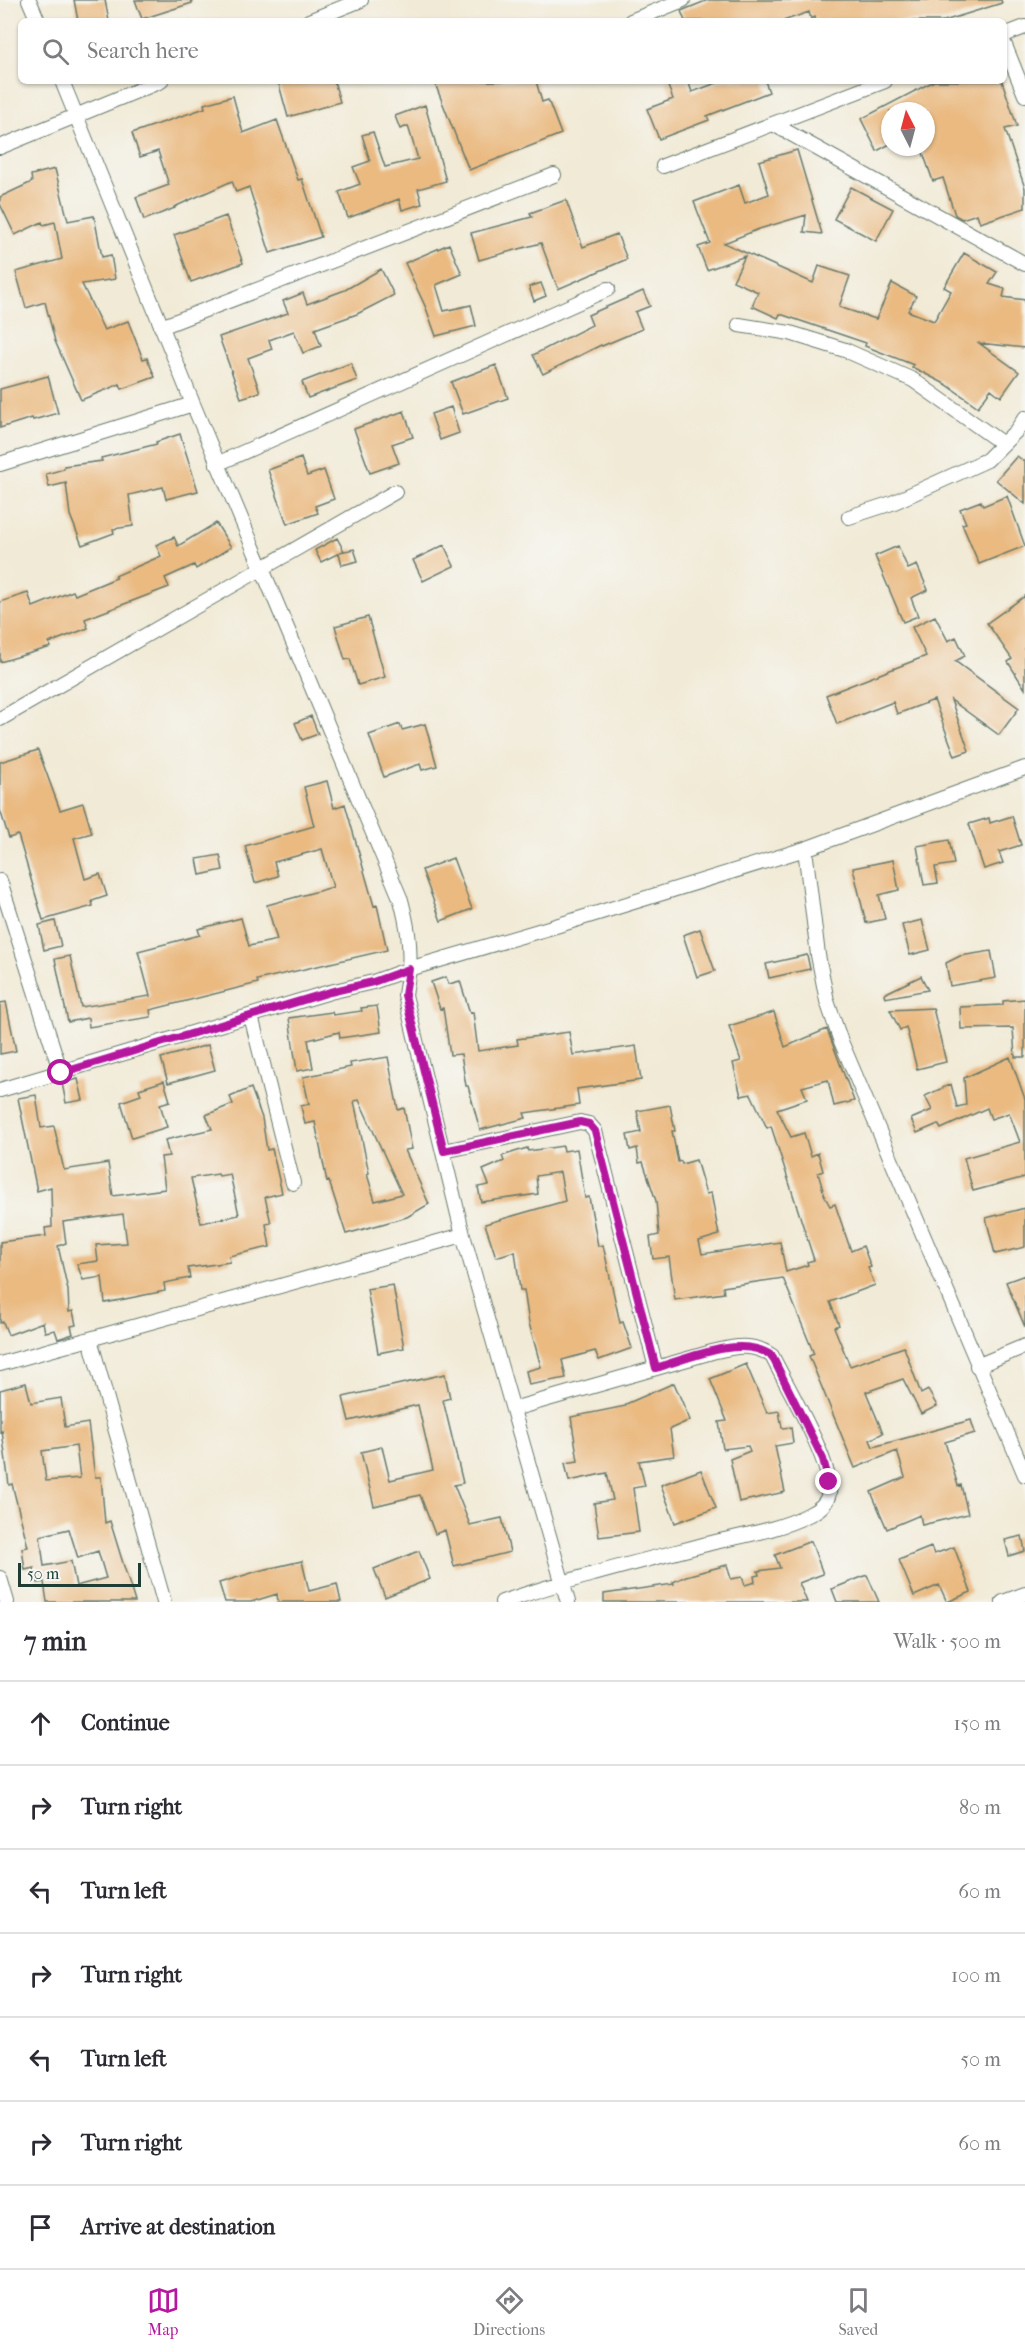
<!DOCTYPE html>
<meta charset="utf-8">
<style>
body{margin:0;font-family:"IM FELL French Canon",serif;background:#f2f2f3;color:#2b2b33}
.compass{position:absolute;left:881px;top:102px;width:54px;height:54px;border-radius:50%;background:#fff;box-shadow:0 2px 4px #0004;rotate:354deg}
.scale{position:absolute;left:18px;bottom:15px;width:123px;box-sizing:border-box;padding-left:6px;border:3px solid #1f3d34;border-top:0;font-size:16px;line-height:21px;white-space:nowrap;color:#1f3d34;-webkit-text-stroke:4px #f6f6f2;paint-order:stroke}
.stop{position:absolute;width:18px;height:18px;margin:-14px;border:4px solid #b5179e;border-radius:50%;background:#fff}
.stop.end{background:#b5179e;border-color:#fff;box-shadow:0 2px 6px #0008}
.list{margin:0;padding:0;list-style:none}
h2{display:flex;justify-content:space-between;align-items:center;height:78px;margin:0;padding:0 24px;font-size:26px}
h2 small{font-size:20px;font-weight:400;color:#7c7c81}
.list li{display:grid;grid-template-columns:39px 1fr auto;gap:18px;align-items:center;box-sizing:border-box;height:84px;padding:0 24px;border-top:2px solid #e1e1e2}
.list b{display:block;font-size:22px;white-space:nowrap}
.list em{font-size:20px;font-style:normal;color:#7c7c81}
.icon{flex:none;width:33px;height:33px;fill:none;stroke:currentColor;stroke-width:2;stroke-linecap:round;stroke-linejoin:round}
.map{position:relative;flex:none;width:1025px;height:1602px;overflow:hidden}
.search{position:absolute;background:#fff;box-shadow:0 2px 4px #0004;left:18px;right:18px;top:18px;height:66px;display:flex;align-items:center;gap:15px;box-sizing:border-box;padding:0 21px;border-radius:9px;color:#7c7c81;font-size:22px}
.sheet{height:666px;background:#fff}
nav{display:flex;justify-content:space-around;align-items:center;box-sizing:border-box;height:84px;border-top:2px solid #e1e1e2;background:#fff;font-size:16px;color:#7c7c81}
nav a{display:grid;justify-items:center;gap:3px}
nav .on{color:#b5179e}
.map>svg:first-child{display:block}
.building{fill:#eaba81;fill-rule:evenodd}
.lines{fill:none;stroke-linecap:round;stroke-linejoin:round}
.street-casing{stroke:#687a6d;stroke-width:16}
.street{stroke:#fff;stroke-width:14}
.route{stroke:#b5179e;stroke-width:8}
</style>
<div class="map">
<svg width="1025" height="1602" viewBox="0 0 1025 1602">
<rect width="100%" height="100%" fill="#f6f6f2"/>
<filter id="ink" filterUnits="userSpaceOnUse"><feTurbulence type="fractalNoise" baseFrequency=".0167" numOctaves="2"/><feDisplacementMap in="SourceGraphic" scale="12" xChannelSelector="R" yChannelSelector="G"/><feConvolveMatrix kernelMatrix="1 2 1 2 8 2 1 2 1" color-interpolation-filters="sRGB"/></filter>
<filter id="wash" filterUnits="userSpaceOnUse"><feTurbulence type="fractalNoise" baseFrequency=".008" numOctaves="4" result="noise"/><feDisplacementMap in="SourceGraphic" scale="24" xChannelSelector="R" yChannelSelector="G"/><feGaussianBlur stdDeviation="1.35" result="paint"/><feColorMatrix in="noise" values="0 0 0 0 0 0 0 0 0 0 0 0 0 0 0 0 0 1.4 0 .05"/><feComposite in="paint" operator="in"/></filter>
<g filter="url(#wash)">
<rect width="100%" height="100%" fill="#f1ead6"/>
<g id="blocks">
<path class="building" d="M74,0H105L109,21H78Z
M135,0H191L192,3L142,19Z
M708,0H1001L1002,3L944,21H816L815,17L811,19L809,12L783,21H685L681,11Z
M278,81H334L340,102L288,117Z
M434,81H536L542,102L548,100L561,134L469,170Z
M666,81H688L692,92L722,81H765L769,92L707,116L709,120L659,139L647,109L673,99Z
M934,81H1002L1017,126L1005,129L1025,188V208L980,223L977,214L962,219L955,215L943,178L933,181L921,147H926V111H890V144L877,151L861,119Z
M233,96L243,133L277,120L298,180L302,179L321,237L270,253L249,187L236,192L232,181L174,207L175,208L144,220L136,197L169,185L158,151L140,157L132,133L205,108L204,104Z
M425,105L446,181L418,189L422,204L402,210L399,199L348,218L339,192L360,184L353,167L370,161L362,135L373,132L385,167L418,159L408,126L400,129L395,116Z
M797,150L822,234L804,232L806,215L759,229L724,243L813,283L819,266L850,276L839,307L876,319L892,283L916,296L908,311L934,321L951,291L944,287L964,253L997,272L989,284L1005,289L1003,297L1025,300V348L979,343L1019,372L1001,397L991,389L978,407L947,385L912,367L914,365L865,346L866,343L780,314L778,318L752,306L758,292L733,281L745,256L707,270L698,247L710,243L694,202L739,185L745,203L769,194L759,161Z
M55,169L68,221L94,216L102,257L111,255L115,279L82,284L104,330L128,321L143,359L147,358L155,377L122,389L120,384L81,400L55,341L45,302L26,308L16,272L62,259L55,222L43,225L42,222L15,235L0,204V197L32,182L31,175Z
M851,187L893,209L876,241L834,219Z
M566,200L583,247L617,234L627,259L558,289L541,243L479,260L471,233L532,217L530,213Z
M226,216L243,263L191,282L174,235Z
M449,244L462,274L436,285L444,311L471,305L476,326L436,336L426,308L405,263Z
M381,269L394,295L357,314L315,329L321,346L303,353L294,331L269,340L272,349L248,358L260,392L241,398L219,337L288,313L283,301L303,293L307,304L345,290Z
M541,283L546,296L534,301L529,287Z
M643,291L650,306L635,312L642,329L602,346L601,345L543,374L533,355L592,325L588,315Z
M351,363L357,380L308,398L302,382Z
M496,365L508,398L463,414L451,382Z
M48,376L58,413L33,420L32,418L0,428V389Z
M451,407L459,433L440,440L431,414Z
M404,411L413,437L392,444L399,463L370,473L354,429Z
M180,434L198,491L166,499L163,487L129,495L133,526L113,529L114,533L82,545L70,515L66,483L49,487L46,474L64,469V466L102,461L101,458L157,444L156,442Z
M1017,456L1025,462V504L996,480Z
M301,458L307,476L324,470L334,499L315,506L318,513L287,524L268,470Z
M1007,496L1025,546L979,564L962,524L966,523L960,509L981,501L983,506Z
M216,523L231,547L196,569L194,565L165,578L169,587L85,619L88,628L49,643L51,647L0,662V602L28,593L33,607L73,591L75,595L116,578L115,576L161,556L156,545L174,537L178,546Z
M337,538L344,551L340,552L354,549L358,561L342,565L339,553L321,562L315,550Z
M444,545L454,566L423,581L413,560Z
M898,546L908,569L917,565L928,590L911,598L918,616L903,622L875,556Z
M1025,596V689L1008,662L1012,659L987,623Z
M935,616L948,641L956,637L965,656L955,661L1019,708L999,735L951,700L969,751L955,756L934,700L897,714L893,702L837,724L826,695L926,656L912,627Z
M368,617L385,677L358,685L350,659L345,660L335,626Z
M311,716L318,734L302,740L295,723Z
M400,724L402,730L425,724L437,766L422,770L420,764L384,777L369,735Z
M38,750L60,810L83,803L92,833L74,838L85,879L100,874L107,896L92,901L93,906L43,920L18,835L9,838L0,810V762Z
M327,781L334,808L345,804L374,906L377,905L387,950L257,980L258,983L150,1010L151,1017L89,1027L88,1018L68,1022L55,959L70,956L81,1007L150,996L138,951L200,935L198,929L241,918L249,946L277,940L267,905L333,887L322,849L274,862L278,876L255,883L245,846L314,826L304,787Z
M1012,816L1021,845L999,852L1003,863L984,869L969,824L989,818L990,823Z
M949,840L954,864L935,867L938,883L924,885L917,846Z
M220,855L223,870L200,875L197,859Z
M453,858L472,909L441,921L422,870Z
M893,860L899,890L879,895L885,919L866,923L853,868Z
M922,920L930,950L910,955L902,925Z
M55,921L61,946L44,950L39,925Z
M700,929L715,971L697,977L683,935Z
M991,951L996,978L950,986L946,963L960,956Z
M807,955L810,969L769,978L766,964Z
M921,976L928,990L885,998L884,994Z
M446,977L449,984L460,981L470,1013L473,1012L478,1051L518,1045L517,1039L569,1032L573,1055L636,1046L641,1080L577,1089L579,1105L524,1113L526,1118L480,1130L468,1086H466L461,1054L450,1055L443,1008L440,1009L431,982Z
M1025,999V1057H1015L1013,1028L961,1029L960,1007L1003,1005V1001Z
M6,1002L16,1051L0,1054V1003Z
M377,1006L381,1032L340,1038L339,1032L308,1040L313,1068L297,1071L289,1018L332,1012L333,1015L362,1011L361,1008Z
M933,1008L946,1062L917,1069L906,1027L900,1030L890,1010Z
M774,1012L785,1047L827,1029L854,1101L834,1106L828,1080L802,1087L807,1099L777,1109L791,1137L804,1133L811,1156L818,1153L823,1171L818,1173L825,1197L830,1206L835,1204L851,1251L863,1246L871,1267L868,1268L875,1285L830,1302L839,1325L834,1327L850,1366L904,1347L921,1394L928,1390L937,1406L921,1414L903,1379L866,1392L883,1433L870,1440L873,1447L971,1420L975,1433L945,1442L958,1486L961,1485L968,1514L922,1525L920,1515L887,1529L871,1492L905,1477L897,1451L855,1468L809,1356L814,1354L783,1278L723,1287L724,1293L675,1300L669,1257L653,1259L650,1237L659,1235L656,1201L643,1162L639,1163L637,1148L630,1150L627,1135L641,1132L637,1111L670,1105L675,1131H672L678,1162L681,1161L682,1164L696,1160L706,1194L711,1193L719,1235L699,1241L702,1254L780,1242L786,1272L808,1265L807,1262L814,1260L771,1126L767,1128L751,1094L741,1096L733,1063L741,1061L729,1026Z
M208,1045L215,1070L168,1083L161,1058Z
M388,1057L398,1110L404,1108L412,1149L405,1150L429,1204L407,1217L346,1234L329,1181L327,1182L315,1122L305,1124L301,1106L309,1104L303,1077L351,1067L350,1063ZM359,1100L402,1194L375,1201L367,1174L369,1173L354,1101Z
M1010,1057L1025,1099V1177L973,1191L964,1158L1020,1142L1009,1113L991,1119L987,1108L941,1129L938,1124L917,1133L911,1119L932,1110L925,1096L951,1084L957,1107L966,1105L964,1078Z
M78,1079L83,1100L66,1103L62,1083Z
M164,1081L170,1101L160,1104L167,1127L132,1138L121,1102L141,1095L139,1089Z
M251,1088L262,1118L267,1150L272,1149L282,1193L265,1197L271,1223L266,1224L270,1247L229,1256L230,1262L188,1268L190,1278L164,1283L165,1291L105,1303L102,1277L83,1280L77,1264L98,1261L96,1245L127,1243L123,1214L63,1222L66,1243L58,1246L68,1290L69,1312L73,1311L76,1325L71,1326L73,1334L58,1339L55,1330L45,1332L43,1322L8,1335L3,1322L0,1323V1242L46,1236L45,1228L52,1227L51,1187L37,1191L18,1098L36,1095L41,1128L54,1126L64,1170L108,1163L113,1196L165,1189L161,1157L169,1156L165,1140L212,1129L206,1115L233,1104L230,1097ZM218,1174L219,1176L230,1174L239,1215L201,1223L191,1178Z
M563,1146L564,1151L577,1149L585,1198L589,1197L598,1246L603,1245L620,1323L623,1322L632,1348L599,1360L595,1351L562,1360L566,1378L529,1385L526,1371L541,1367L529,1323L524,1290H520L515,1251L496,1257L485,1224L565,1201L560,1172L536,1176L538,1194L481,1202L478,1187L489,1185L483,1170L504,1161L502,1156L527,1148L528,1151Z
M1025,1208V1247L995,1254L986,1218Z
M1025,1275V1327L1006,1282Z
M393,1285L404,1348L378,1353L367,1289Z
M746,1364L767,1413L779,1411L782,1428L791,1427L793,1443L775,1446L785,1492L739,1502L730,1459L750,1451L748,1446L723,1449L719,1422L727,1421L710,1379Z
M445,1374L450,1398L443,1400L463,1483L454,1485L470,1525L502,1518L510,1552L454,1566L445,1530L435,1534L420,1495L374,1506L361,1452L382,1447L390,1480L433,1470L418,1405L349,1421L343,1397Z
M26,1383L31,1403L61,1398L65,1427L88,1423L95,1477H101L105,1523L110,1521L135,1602H47L44,1582L38,1583L34,1568L25,1570L22,1548L28,1547L12,1484L9,1485L2,1431L0,1432V1390ZM76,1446L80,1478L46,1481L42,1451ZM69,1529L78,1558L98,1551L106,1578L76,1586L71,1561L44,1566L40,1536Z
M674,1383L690,1420L670,1429L674,1456L639,1461L645,1486L633,1488L639,1532L599,1537L594,1503L613,1500L607,1473L569,1481L565,1463L578,1461L571,1417L626,1406V1404Z
M701,1470L716,1508L675,1523L661,1485Z
M1022,1536L1025,1551L1009,1556L1005,1540Z
M811,1541L823,1574L799,1583L807,1602H604V1594L674,1584L673,1582L686,1576L727,1565L731,1579L742,1577L745,1585L755,1582L754,1576L759,1575L758,1571L780,1568L775,1555Z
M931,1547L934,1554L954,1547L971,1592L947,1602L939,1585L914,1596L899,1560Z
M419,1551L430,1579L385,1597L374,1569Z
M302,1561L309,1591L337,1584L341,1602H278L277,1594L251,1602H225L219,1583L258,1571Z
M867,1575L879,1602H837L832,1589Z"/>
</g>
</g>
<g filter="url(#ink)">
<use href="#blocks" fill-opacity="0" stroke="#687a6d" stroke-width="1.5"/>
<g class="lines">
<g class="street-casing">
<path id="street" d="M29,0L38,21
M309,21L361,0
M631,21L683,0
M1004,35L1025,27
M1004,43L1025,95
M62,81L193,404L401,900C407,923 411,944 409,969L559,925L805,849
M773,124L1025,264
M0,147L161,81
M663,166L885,81
M739,325L790,333L845,350L913,380L1003,444
M161,327L554,175
M0,464L193,404
M217,464L608,289
M849,517L892,503L987,460L1016,431L1025,418
M0,719L395,492
M1025,768L805,849L818,955L827,1001L840,1039L1025,1475
M0,881L61,1073
M251,1016L293,1183
M0,1090L330,992L373,982L409,969L405,995L463,1235L568,1602
M444,1151L580,1122L589,1124L595,1131L656,1368
M90,1339L164,1602
M0,1364L463,1235
M977,1366L1025,1346
M0,1578L7,1602
M502,1602C569,1579 638,1562 707,1544C739,1536 779,1530 808,1515C817,1511 827,1504 829,1493C834,1464 786,1385 772,1356C753,1342 733,1347 712,1352L513,1409
M1003,1602L1025,1594"/>
</g>
<use href="#street" class="street"/>
</g>
</g>
<g class="lines" filter="url(#ink)">
<path class="route" d="M61,1073L330,992L373,982L409,969L405,995L444,1151L580,1122L589,1124L595,1131L656,1368C689,1358 742,1334 772,1356L823,1459L829,1482"/>
</g>
</svg>
<svg class="compass" viewBox="-18 -18 36 36"><path d="M0-13l5 13h-10z" fill="#e53935"/><path d="M0 13l5-13h-10z" fill="#7c7c81"/></svg>
<div class="scale">50 m</div>
<div class="stop" style="left:61px;top:1073px"></div>
<div class="stop end" style="left:829px;top:1482px"></div>
<div class="search"><svg class="icon" aria-label="search" viewBox="0 0 24 24"><circle cx="10" cy="10" r="6"/><path d="M15 15l6 6"/></svg>Search here</div>
</div>
<section class="sheet">
<h2>7 min<small>Walk · 500 m</small></h2>
<ul class="list">
<li><svg class="icon" aria-label="ahead" viewBox="0 0 24 24"><path d="M12 20V5M6 11l6-6 6 6"/></svg><div><b>Continue</b></div><em>150 m</em></li>
<li><svg class="icon" aria-label="right" viewBox="0 0 24 24"><path d="M7 20v-9h11M14 6l5 5-5 5"/></svg><div><b>Turn right</b></div><em>80 m</em></li>
<li><svg class="icon" aria-label="left" viewBox="0 0 24 24"><path d="M17 20v-9H6M10 6l-5 5 5 5"/></svg><div><b>Turn left</b></div><em>60 m</em></li>
<li><svg class="icon" aria-label="right" viewBox="0 0 24 24"><path d="M7 20v-9h11M14 6l5 5-5 5"/></svg><div><b>Turn right</b></div><em>100 m</em></li>
<li><svg class="icon" aria-label="left" viewBox="0 0 24 24"><path d="M17 20v-9H6M10 6l-5 5 5 5"/></svg><div><b>Turn left</b></div><em>50 m</em></li>
<li><svg class="icon" aria-label="right" viewBox="0 0 24 24"><path d="M7 20v-9h11M14 6l5 5-5 5"/></svg><div><b>Turn right</b></div><em>60 m</em></li>
<li><svg class="icon" aria-label="arrive" viewBox="0 0 24 24"><path d="M6 21V4h12l-3 4 3 4H6"/></svg><div><b>Arrive at destination</b></div></li>
</ul>
</section>
<nav>
<a class="on"><svg class="icon" aria-label="map" viewBox="0 0 24 24"><path d="M3 6l6-2 6 2 6-2v14l-6 2-6-2-6 2zM9 4v14M15 6v14"/></svg>Map</a>
<a><svg class="icon" aria-label="directions" viewBox="0 0 24 24"><path d="M12 3l9 9-9 9-9-9zM9 14v-3h6M13 9l2 2-2 2"/></svg>Directions</a>
<a><svg class="icon" aria-label="saved" viewBox="0 0 24 24"><path d="M7 4h10v16l-5-4-5 4z"/></svg>Saved</a>
</nav>
